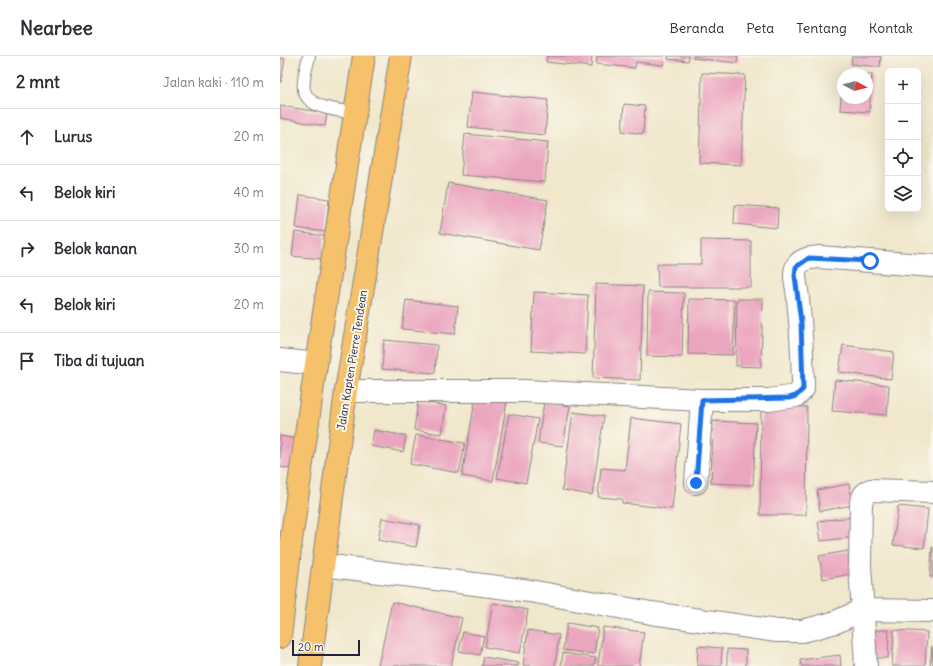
<!DOCTYPE html>
<html lang="id">
<meta charset="utf-8">
<style>
body{margin:0;font-family:Delius,sans-serif;background:#f7f7f7;color:#2b2b33}
.controls{position:absolute;right:12px;top:12px;display:grid;overflow:hidden;border-radius:6px;box-shadow:0 4px 16px #0002}
.controls button{width:36px;height:36px;display:grid;place-items:center;padding:0;border:0;border-bottom:1px solid #e1e1e2;background:#fff;color:#2b2b33;font:20px sans-serif}
.compass{position:absolute;left:557px;top:12px;width:36px;height:36px;border-radius:50%;background:#fff;box-shadow:0 4px 16px #0002;rotate:97deg}
.scale{position:absolute;left:12px;bottom:10px;width:68px;box-sizing:border-box;padding-left:4px;border:2px solid #22223b;border-top:0;font-size:11px;line-height:14px;white-space:nowrap;color:#22223b;-webkit-text-stroke:3px #fbf7ec;paint-order:stroke}
.stop{position:absolute;width:12px;height:12px;margin:-9px;border:3px solid #1a73e8;border-radius:50%;background:#fff}
.stop.end{background:#1a73e8;border-color:#fff;box-shadow:0 1px 4px #0008}
.list{margin:0;padding:0;list-style:none}
h2{display:flex;justify-content:space-between;align-items:center;height:52px;margin:0;padding:0 16px;font-size:17px}
h2 small{font-size:13px;font-weight:400;color:#7c7c81}
.list li{display:grid;grid-template-columns:26px 1fr auto;gap:12px;align-items:center;box-sizing:border-box;height:56px;padding:0 16px;border-top:1px solid #e1e1e2}
.list b{display:block;font-size:15px;white-space:nowrap}
.list em{font-size:13px;font-style:normal;color:#7c7c81}
.icon{flex:none;width:22px;height:22px;fill:none;stroke:currentColor;stroke-width:2;stroke-linecap:round;stroke-linejoin:round}
.map{position:relative;flex:none;width:653px;height:610px;overflow:hidden}
header{display:flex;align-items:center;gap:24px;box-sizing:border-box;height:56px;padding:0 20px;background:#fff;border-bottom:1px solid #e1e1e2}
header strong{font-size:19px}
nav{display:flex;gap:22px;margin-inline-start:auto;font-size:14px}
main{display:flex}
aside{flex:1;background:#fff}
.map>svg:first-child{display:block}
.building{fill:#eba6bf}
.lines{fill:none;stroke-linecap:round;stroke-linejoin:round}
.lane-casing{stroke:#898484;stroke-width:14}
.street-casing{stroke:#898484;stroke-width:24}
.highway-casing{stroke:#898484;stroke-width:24}
.lane{stroke:#fff;stroke-width:12}
.street{stroke:#fff;stroke-width:22}
.highway{stroke:#f5c16b;stroke-width:22}
.route{stroke:#1a73e8;stroke-width:5}
.labels{text-anchor:middle;dominant-baseline:central;stroke-width:4;stroke-linejoin:round;paint-order:stroke}
.street-label{font-size:11px;fill:#22223b;stroke:#fbf7ec}
</style>
<header>
<strong>Nearbee</strong>
<nav><a>Beranda</a><a>Peta</a><a>Tentang</a><a>Kontak</a></nav>
</header>
<main>
<aside>
<h2>2 mnt<small>Jalan kaki · 110 m</small></h2>
<ul class="list">
<li><svg class="icon" aria-label="ahead" viewBox="0 0 24 24"><path d="M12 20V5M6 11l6-6 6 6"/></svg><div><b>Lurus</b></div><em>20 m</em></li>
<li><svg class="icon" aria-label="left" viewBox="0 0 24 24"><path d="M17 20v-9H6M10 6l-5 5 5 5"/></svg><div><b>Belok kiri</b></div><em>40 m</em></li>
<li><svg class="icon" aria-label="right" viewBox="0 0 24 24"><path d="M7 20v-9h11M14 6l5 5-5 5"/></svg><div><b>Belok kanan</b></div><em>30 m</em></li>
<li><svg class="icon" aria-label="left" viewBox="0 0 24 24"><path d="M17 20v-9H6M10 6l-5 5 5 5"/></svg><div><b>Belok kiri</b></div><em>20 m</em></li>
<li><svg class="icon" aria-label="arrive" viewBox="0 0 24 24"><path d="M6 21V4h12l-3 4 3 4H6"/></svg><div><b>Tiba di tujuan</b></div></li>
</ul>
</aside>
<div class="map">
<svg width="653" height="610" viewBox="0 0 653 610">
<rect width="100%" height="100%" fill="#fbf7ec"/>
<filter id="ink" filterUnits="userSpaceOnUse"><feTurbulence type="fractalNoise" baseFrequency=".025" numOctaves="2"/><feDisplacementMap in="SourceGraphic" scale="8" xChannelSelector="R" yChannelSelector="G"/><feConvolveMatrix kernelMatrix="1 2 1 2 8 2 1 2 1" color-interpolation-filters="sRGB"/></filter>
<filter id="wash" filterUnits="userSpaceOnUse"><feTurbulence type="fractalNoise" baseFrequency=".012" numOctaves="4" result="noise"/><feDisplacementMap in="SourceGraphic" scale="16" xChannelSelector="R" yChannelSelector="G"/><feGaussianBlur stdDeviation="0.9" result="paint"/><feColorMatrix in="noise" values="0 0 0 0 0 0 0 0 0 0 0 0 0 0 0 0 0 1.4 0 .05"/><feComposite in="paint" operator="in"/></filter>
<g filter="url(#wash)">
<rect width="100%" height="100%" fill="#f0e7cc"/>
<g id="blocks">
<path class="building" d="M267,0H312L311,11L266,6Z
M317,0H384L383,9L356,6L355,12L316,8Z
M388,0H409L408,5L388,3Z
M413,0H458L457,7L413,2Z
M572,0H601L600,11L571,8Z
M0,2L5,3L1,26H0Z
M422,17L465,19L461,109L419,107Z
M587,18H592L589,56L560,54L562,30L563,42H587Z
M192,36L268,44L265,79L188,71Z
M344,48L365,50L363,78L342,75Z
M0,50L47,57L45,70L0,62Z
M185,78L268,86L265,126L181,119Z
M168,127L268,144L259,194L160,177Z
M20,139L49,143L46,176L16,172Z
M455,149L498,152L497,172L454,168Z
M15,176L45,180L42,203L12,200Z
M421,184L471,185V231H378L377,208H421Z
M316,228L363,230L360,324L313,322Z
M254,236L308,239L305,298L251,295Z
M368,236L404,237L402,301L367,300Z
M409,243L455,244L453,299L408,298Z
M457,243H483L481,311L456,310Z
M126,244L178,250L175,278L122,273Z
M104,284L157,289L155,317L102,313Z
M563,289L614,296L611,323L559,316Z
M555,324L609,329L607,359L552,355Z
M196,339L227,345L213,425L182,420Z
M138,345L166,350L162,378L134,374Z
M264,346L290,350L283,390L258,387Z
M481,350L527,351L526,459H480Z
M293,356L324,360L312,439L282,434Z
M229,358L258,363L246,427L217,422Z
M351,362L401,368L392,453L342,447V443L318,441L321,412L345,414Z
M433,365L476,367L473,429L431,427Z
M94,374L126,380L123,396L91,390Z
M136,379L185,387L179,417L130,408Z
M0,380L16,383L11,413L0,411Z
M569,428L573,449L540,455L537,434Z
M618,450L648,453L644,492L613,489Z
M572,461L575,481L541,485L538,465Z
M102,462L140,469L136,491L98,484Z
M652,491H653V521H650Z
M574,494L578,517L543,523L539,500Z
M112,546L182,562L171,610H98Z
M213,547L248,554L240,597L205,591Z
M287,567L318,572L314,598L283,594Z
M323,571L364,576L359,610H318Z
M248,574L279,579L275,610H243Z
M591,574H609L608,602H591Z
M614,574L647,576L645,610H612Z
M183,576L204,580L200,599L179,595Z
M418,590L442,592L441,610H417Z
M652,590L653,610H650Z
M447,593L466,594V610H447Z
M283,597L316,602L314,610H281Z
M560,599L561,610H521L520,604Z
M204,601L239,607L238,610H202Z"/>
</g>
</g>
<g filter="url(#ink)">
<use href="#blocks" fill-opacity="0" stroke="#898484" stroke-width="1"/>
<g class="lines">
<g class="lane-casing">
<path id="lane" d="M29,0C27,10 22,24 24,34C29,54 60,54 76,57"/>
</g>
<g class="street-casing">
<path id="street" d="M0,304L36,308
M66,335H244L422,344H489L516,340L523,333V325C522,294 521,265 517,234C516,227 513,217 517,210C522,202 531,202 539,201L653,210
M416,427L422,344
M44,509L250,535L371,557L497,575H522L538,571L556,566L582,554L653,555
M586,610L580,509L581,446L584,439L590,434L653,436"/>
</g>
<g class="highway-casing">
<path id="highway" d="M0,581L11,485L36,308L84,0
M30,610L66,335L121,0"/>
</g>
<use href="#lane" class="lane"/>
<use href="#street" class="street"/>
<use href="#highway" class="highway"/>
</g>
</g>
<g class="lines" filter="url(#ink)">
<path class="route" d="M416,427L422,344L509,342L516,340L523,333L521,266L515,220L516,211L529,202L590,205"/>
</g>
<g class="labels">
<g class="street-label">
<text transform="translate(72 304) rotate(-81)">Jalan Kapten Pierre Tendean</text>
</g>
</g>
</svg>
<div class="controls">
<button>+</button>
<button>−</button>
<button><svg class="icon" aria-label="locate" viewBox="0 0 24 24"><circle cx="12" cy="12" r="6"/><path d="M12 2v4M12 18v4M2 12h4M18 12h4"/></svg></button>
<button><svg class="icon" aria-label="layers" viewBox="0 0 24 24"><path d="M12 4l9 5-9 5-9-5zM3 14l9 5 9-5"/></svg></button>
</div>
<svg class="compass" viewBox="-18 -18 36 36"><path d="M0-13l5 13h-10z" fill="#e53935"/><path d="M0 13l5-13h-10z" fill="#7c7c81"/></svg>
<div class="scale">20 m</div>
<div class="stop" style="left:590px;top:205px"></div>
<div class="stop end" style="left:416px;top:427px"></div>
</div>
</main>
